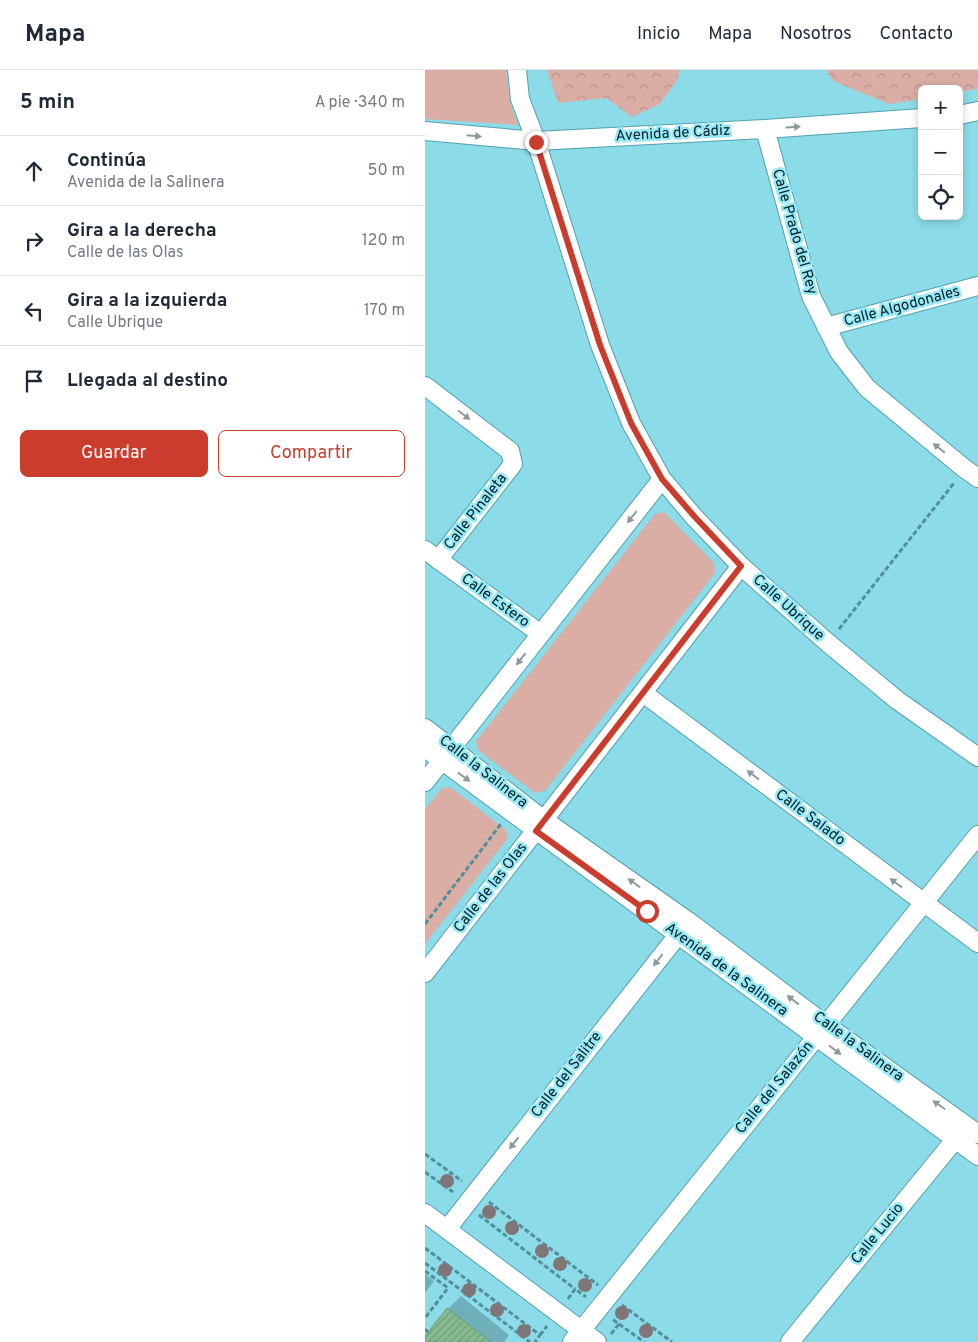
<!DOCTYPE html>
<html lang="es">
<meta charset="utf-8">
<style>
body{margin:0;font-family:Overpass,sans-serif;background:#f2f2f3;color:#1f2937}
.controls{position:absolute;right:15px;top:15px;display:grid;overflow:hidden;border-radius:8px;box-shadow:0 2px 8px #0003}
.controls button{width:45px;height:45px;display:grid;place-items:center;padding:0;border:0;border-bottom:1px solid #e0e1e3;background:#fff;color:#1f2937;font:25px sans-serif}
.stop{position:absolute;width:15px;height:15px;margin:-11px;border:4px solid #ca3d2d;border-radius:50%;background:#fff}
.stop.end{background:#ca3d2d;border-color:#fff;box-shadow:0 1px 5px #0008}
.list{margin:0;padding:0;list-style:none}
h2{display:flex;justify-content:space-between;align-items:center;height:65px;margin:0;padding:0 20px;font-size:21px}
h2 small{font-size:16px;font-weight:400;color:#747a83}
.list li{display:grid;grid-template-columns:32px 1fr auto;gap:15px;align-items:center;box-sizing:border-box;height:70px;padding:0 20px;border-top:1px solid #e0e1e3}
.list b{display:block;font-size:19px;white-space:nowrap}
.list p{margin:0;font-size:16px;white-space:nowrap;color:#747a83}
.list em{font-size:16px;font-style:normal;color:#747a83}
.actions{display:flex;gap:10px;padding:15px 20px}
.actions a{flex:1;padding:11px 0;border:1px solid #ca3d2d;border-radius:8px;text-align:center;font-size:18px;color:#ca3d2d}
.actions .main{background:#ca3d2d;color:#fff}
.icon{flex:none;width:28px;height:28px;fill:none;stroke:currentColor;stroke-width:2;stroke-linecap:round;stroke-linejoin:round}
.map{position:relative;flex:none;width:553px;height:1272px;overflow:hidden}
header{display:flex;align-items:center;gap:30px;box-sizing:border-box;height:70px;padding:0 25px;background:#fff;border-bottom:1px solid #e0e1e3}
header strong{font-size:24px}
nav{display:flex;gap:28px;margin-inline-start:auto;font-size:18px}
main{display:flex}
aside{flex:1;background:#fff}
.map>svg:first-child{display:block}
.green{fill:#daada5}
.forest{fill:url(#forest-crowns)}
.shadow{fill:#0003}
.building{fill:url(#building-hatch);stroke:#6a9d75}
.lines{fill:none;stroke-linecap:round;stroke-linejoin:round}
.minor-casing{stroke:#51a1ae;stroke-width:20}
.path{stroke:#538f99;stroke-width:3;stroke-dasharray:5 2.5;stroke-linecap:butt}
.minor{stroke:#fff;stroke-width:18}
.tree{fill:#807677}
.oneway{fill:#8c9a9c}
.route{stroke:#ca3d2d;stroke-width:6}
.labels{text-anchor:middle;dominant-baseline:central;stroke-width:5;stroke-linejoin:round;paint-order:stroke}
.street-label{font-size:15px;fill:#001f24;stroke:#98e8f6}
</style>
<header>
<strong>Mapa</strong>
<nav><a>Inicio</a><a>Mapa</a><a>Nosotros</a><a>Contacto</a></nav>
</header>
<main>
<aside>
<h2>5 min<small>A pie · 340 m</small></h2>
<ul class="list">
<li><svg class="icon" aria-label="ahead" viewBox="0 0 24 24"><path d="M12 20V5M6 11l6-6 6 6"/></svg><div><b>Continúa</b><p>Avenida de la Salinera</p></div><em>50 m</em></li>
<li><svg class="icon" aria-label="right" viewBox="0 0 24 24"><path d="M7 20v-9h11M14 6l5 5-5 5"/></svg><div><b>Gira a la derecha</b><p>Calle de las Olas</p></div><em>120 m</em></li>
<li><svg class="icon" aria-label="left" viewBox="0 0 24 24"><path d="M17 20v-9H6M10 6l-5 5 5 5"/></svg><div><b>Gira a la izquierda</b><p>Calle Ubrique</p></div><em>170 m</em></li>
<li><svg class="icon" aria-label="arrive" viewBox="0 0 24 24"><path d="M6 21V4h12l-3 4 3 4H6"/></svg><div><b>Llegada al destino</b></div></li>
</ul>
<div class="actions"><a class="main">Guardar</a><a>Compartir</a></div>
</aside>
<div class="map">
<svg width="553" height="1272" viewBox="0 0 553 1272">
<defs>
<pattern id="forest-crowns" width="20" height="18" patternUnits="userSpaceOnUse" patternTransform="scale(1.25)"><rect width="20" height="18" fill="#daada5"/><path d="M2 6a3 3 0 1 1 6 0M12 15a3 3 0 1 1 6 0" fill="none" stroke="#b9948e"/></pattern>
<pattern id="building-hatch" width="6" height="6" patternUnits="userSpaceOnUse" patternTransform="scale(1.25)"><rect width="6" height="6" fill="#86ba90"/><path d="M-1 1l2-2M0 6l6-6M5 7l2-2" fill="none" stroke="#729f7c"/></pattern>
</defs>
<rect width="100%" height="100%" fill="#8bdbe9"/>
<path class="green" d="M0,0H81L86,36L93,55L0,49Z
M239,442L289,493L290,503L120,721L110,723L53,680L51,671L230,444Z
M25,717L81,760L83,768L0,874V739L17,718Z"/>
<path class="forest" d="M122,0H255L252,10L235,34L207,47L181,28L133,33Z
M401,0H553V19L534,22V19H497V29L464,34L408,11Z"/>
<path class="shadow" d="M0,1204L9,1211L0,1223Z
M36,1226L84,1265L79,1272H0V1268L23,1239Z"/>
<path class="building" d="M22,1238L66,1272H0V1266Z"/>
<g class="lines">
<g class="minor-casing">
<path id="minor" d="M92,0L95,29L111,71L175,275L206,353L237,409L269,447L316,496L403,573L472,630L553,687
M534,45L553,41
M340,59L386,226L414,282L442,318L540,399L553,408
M0,61L111,71L340,59L497,48
M401,257L553,216
M0,316L85,381L88,394L13,490
M0,480L116,564
M218,623L553,873
M0,658L119,750L263,851L401,955L553,1064
M0,678L553,1086
M0,712L237,409
M0,903L316,496
M0,1143L172,1272
M22,1159L260,856
M147,1272L553,765
M365,1272L537,1061"/>
</g>
<path class="path" d="M414,559L529,413
M0,854L76,754
M0,1084L37,1111
M0,1102L28,1122
M64,1132L173,1215
M54,1145L150,1219
M0,1178L115,1265L110,1272
M0,1193L105,1272
M0,1201L23,1218L0,1248
M143,1229L150,1219L161,1227
M197,1235L247,1272
M194,1254L219,1272
M0,1259L3,1262
M186,1264L194,1254L187,1249
M115,1265L122,1256"/>
<use href="#minor" class="minor"/>
</g>
<g class="tree">
<circle cx="22" cy="1111" r="7"/>
<circle cx="64" cy="1142" r="7"/>
<circle cx="87" cy="1158" r="7"/>
<circle cx="117" cy="1181" r="7"/>
<circle cx="135" cy="1194" r="7"/>
<circle cx="20" cy="1200" r="7"/>
<circle cx="160" cy="1215" r="7"/>
<circle cx="44" cy="1220" r="7"/>
<circle cx="72" cy="1240" r="7"/>
<circle cx="197" cy="1243" r="7"/>
<circle cx="99" cy="1261" r="7"/>
<circle cx="221" cy="1261" r="7"/>
</g>
<defs><path id="oneway-solid" d="M-6-.8H1V-3.2L6.5 0L1 3.2V.8H-6Z" transform="scale(1.25)"/></defs>
<g class="oneway">
<use href="#oneway-solid" transform="translate(368 57) rotate(-4)"/>
<use href="#oneway-solid" transform="translate(49 66) rotate(5)"/>
<use href="#oneway-solid" transform="translate(39 345) rotate(37)"/>
<use href="#oneway-solid" transform="translate(514 378) rotate(-141)"/>
<use href="#oneway-solid" transform="translate(207 447) rotate(128)"/>
<use href="#oneway-solid" transform="translate(96 589) rotate(128)"/>
<use href="#oneway-solid" transform="translate(328 705) rotate(-143)"/>
<use href="#oneway-solid" transform="translate(39 707) rotate(36)"/>
<use href="#oneway-solid" transform="translate(209 813) rotate(-145)"/>
<use href="#oneway-solid" transform="translate(471 813) rotate(-143)"/>
<use href="#oneway-solid" transform="translate(233 890) rotate(128)"/>
<use href="#oneway-solid" transform="translate(368 930) rotate(-143)"/>
<use href="#oneway-solid" transform="translate(410 980) rotate(37)"/>
<use href="#oneway-solid" transform="translate(514 1035) rotate(-145)"/>
<use href="#oneway-solid" transform="translate(89 1073) rotate(128)"/>
</g>
<g class="lines">
<path class="route" d="M111,72L175,275L206,353L237,409L269,446L316,496L111,761L222,841"/>
</g>
<g class="labels">
<g class="street-label">
<text transform="translate(248 64) rotate(-3)">Avenida de Cádiz</text>
<text transform="translate(369 162) rotate(74)">Calle Prado del Rey</text>
<text transform="translate(477 237) rotate(-15)">Calle Algodonales</text>
<text transform="translate(51 442) rotate(-52)">Calle Pinaleta</text>
<text transform="translate(70 531) rotate(36)">Calle Estero</text>
<text transform="translate(363 538) rotate(42)">Calle Ubrique</text>
<text transform="translate(58 702) rotate(38)">Calle la Salinera</text>
<text transform="translate(385 748) rotate(37)">Calle Salado</text>
<text transform="translate(66 818) rotate(-52)">Calle de las Olas</text>
<text transform="translate(301 900) rotate(36)">Avenida de la Salinera</text>
<text transform="translate(433 977) rotate(36)">Calle la Salinera</text>
<text transform="translate(142 1005) rotate(-52)">Calle del Salitre</text>
<text transform="translate(350 1018) rotate(-51)">Calle del Salazón</text>
<text transform="translate(453 1164) rotate(-51)">Calle Lucio</text>
</g>
</g>
</svg>
<div class="controls">
<button>+</button>
<button>−</button>
<button><svg class="icon" aria-label="locate" viewBox="0 0 24 24"><circle cx="12" cy="12" r="6"/><path d="M12 2v4M12 18v4M2 12h4M18 12h4"/></svg></button>
</div>
<div class="stop" style="left:222px;top:841px"></div>
<div class="stop end" style="left:111px;top:72px"></div>
</div>
</main>
